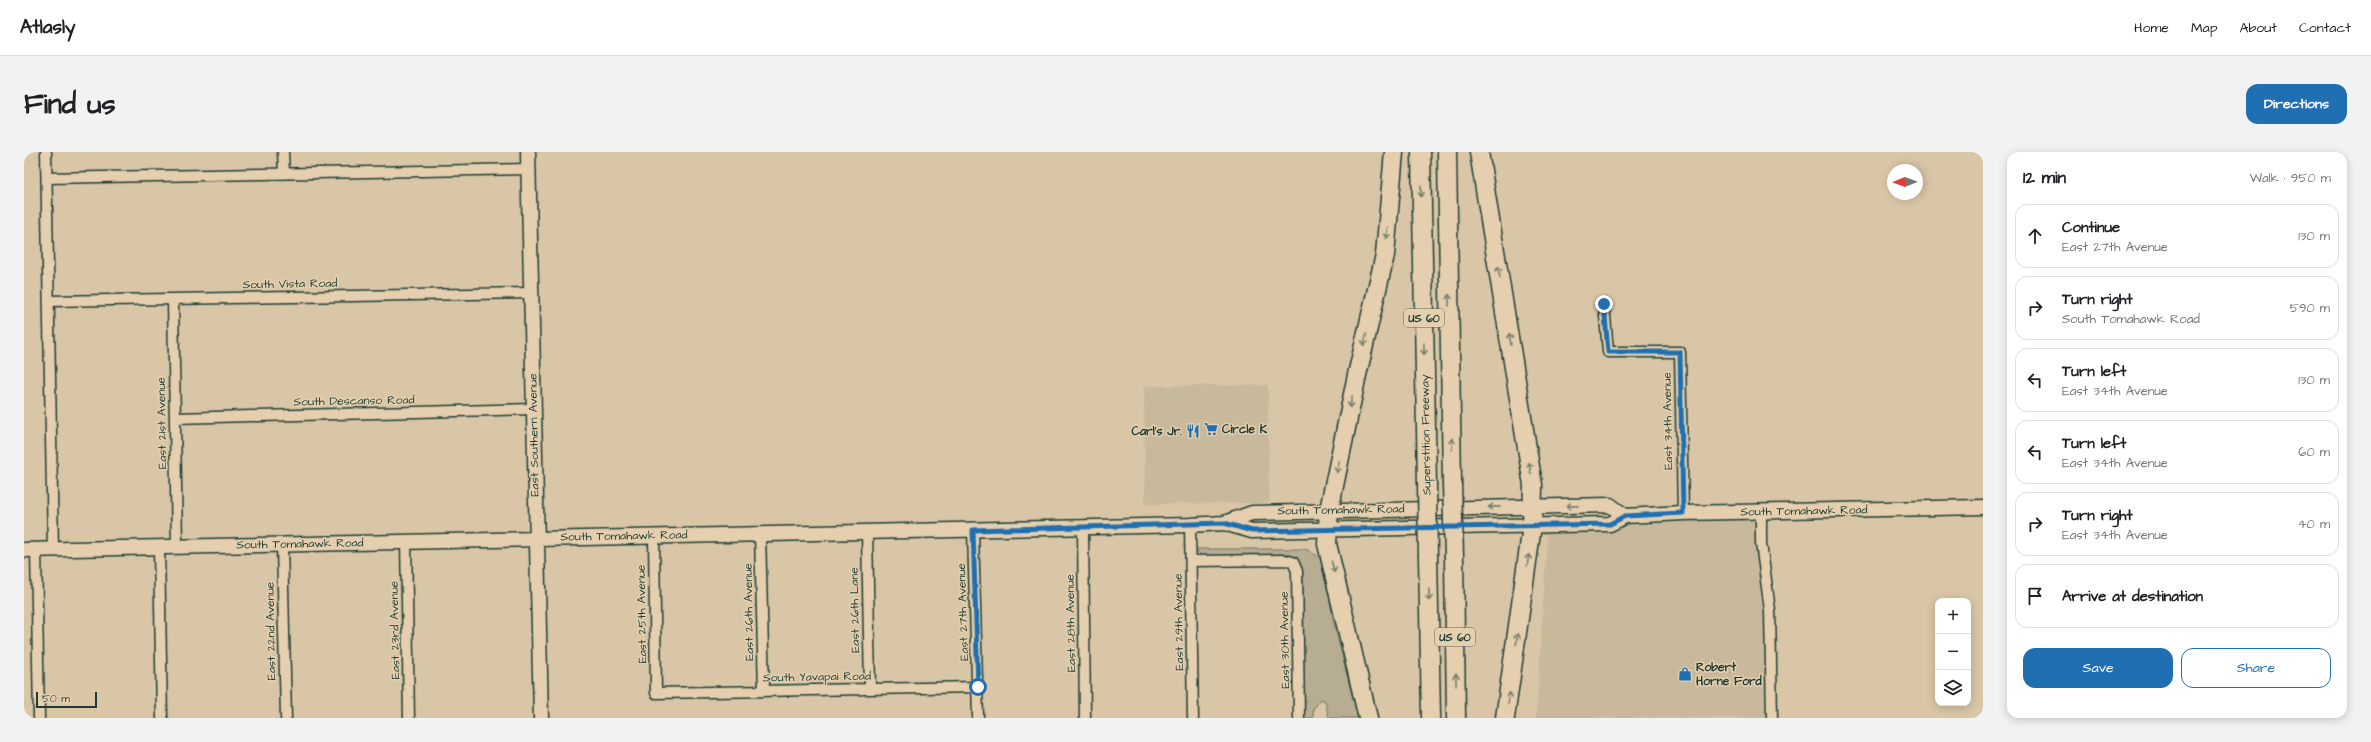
<!DOCTYPE html>
<meta charset="utf-8">
<style>
body{margin:0;font-family:"Architects Daughter",sans-serif;background:#f2f2f2;color:#202124}
.controls{position:absolute;right:12px;bottom:12px;display:grid;overflow:hidden;border-radius:8px;box-shadow:0 2px 10px #0003}
.controls button{width:36px;height:36px;display:grid;place-items:center;padding:0;border:0;border-bottom:1px solid #e0e0e0;background:#fff;color:#202124;font:20px sans-serif}
.compass{position:absolute;left:1863px;top:12px;width:36px;height:36px;border-radius:50%;background:#fff;box-shadow:0 2px 10px #0003;rotate:269deg}
.scale{position:absolute;left:12px;bottom:10px;width:61px;box-sizing:border-box;padding-left:4px;border:2px solid #1f3d34;border-top:0;font-size:11px;line-height:14px;white-space:nowrap;color:#1f3d34;-webkit-text-stroke:3px #e5cfae;paint-order:stroke}
.stop{position:absolute;width:12px;height:12px;margin:-9px;border:3px solid #1f6fb2;border-radius:50%;background:#fff}
.stop.end{background:#1f6fb2;border-color:#fff;box-shadow:0 1px 4px #0008}
.list{margin:0;padding:0;list-style:none}
h2{display:flex;justify-content:space-between;align-items:center;height:52px;margin:0;padding:0 16px;font-size:17px}
h2 small{font-size:13px;font-weight:400;color:#757577}
.list li{display:grid;grid-template-columns:26px 1fr auto;gap:12px;align-items:center;box-sizing:border-box;height:64px;margin:0 8px 8px;padding:0 8px;border:1px solid #e0e0e0;border-radius:12px}
.list b{display:block;font-size:15px;white-space:nowrap}
.list p{margin:0;font-size:13px;white-space:nowrap;color:#757577}
.list em{font-size:13px;font-style:normal;color:#757577}
.actions{display:flex;gap:8px;padding:12px 16px}
.actions a{flex:1;padding:9px 0;border:1px solid #1f6fb2;border-radius:12px;text-align:center;font-size:14px;color:#1f6fb2}
.actions .main{background:#1f6fb2;color:#fff}
.icon{flex:none;width:22px;height:22px;fill:none;stroke:currentColor;stroke-width:2;stroke-linecap:round;stroke-linejoin:round}
.map{position:relative;flex:none;width:1959px;height:566px;overflow:hidden;border-radius:12px}
header{display:flex;align-items:center;gap:24px;box-sizing:border-box;height:56px;padding:0 20px;background:#fff;border-bottom:1px solid #e0e0e0}
header strong{font-size:19px}
nav{display:flex;gap:22px;margin-inline-start:auto;font-size:14px}
.intro{display:flex;align-items:center;justify-content:space-between;box-sizing:border-box;height:96px;padding:0 24px}
h1{margin:0;font-size:28px}
.button{padding:10px 18px;border-radius:12px;background:#1f6fb2;color:#fff;font-size:14px;font-weight:700}
main{display:flex;gap:24px;padding:0 24px}
aside{flex:1;background:#fff;border-radius:12px;box-shadow:0 2px 10px #0003}
.map>svg:first-child{display:block}
.built{fill:#c8b99c}
.green{fill:#b6ad92;stroke:#6a7563}
.lines{fill:none;stroke-linecap:round;stroke-linejoin:round}
.street-casing{stroke:#1f3d34;stroke-width:13}
.secondary-casing{stroke:#1f3d34;stroke-width:17}
.highway-casing{stroke:#1f3d34;stroke-width:21}
.street{stroke:#e5cfae;stroke-width:10}
.secondary{stroke:#e5cfae;stroke-width:14}
.highway{stroke:#e5cfae;stroke-width:18}
.highway-bridge-casing{stroke:#1f3d34;stroke-width:21;stroke-linecap:butt}
.highway-bridge{stroke:#e5cfae;stroke-width:18}
.oneway{stroke:#787f6b}
.route{stroke:#1f6fb2;stroke-width:5}
.labels{text-anchor:middle;dominant-baseline:central;stroke-width:3;stroke-linejoin:round;paint-order:stroke}
.shield{fill:#e5cfae;stroke:#5a6959;stroke-width:1}
.shield-label{font-size:11px;font-weight:bold;fill:#1f3d34}
.street-label{font-size:12px;fill:#1f3d34;stroke:#e5cfae}
.poi-label{font-size:12px;font-weight:bold;fill:#1f3d34;stroke:#e5cfae;text-anchor:start}
</style>
<header>
<strong>Atlasly</strong>
<nav><a>Home</a><a>Map</a><a>About</a><a>Contact</a></nav>
</header>
<div class="intro"><h1>Find us</h1><a class="button">Directions</a></div>
<main>
<div class="map">
<svg width="1959" height="566" viewBox="0 0 1959 566">
<rect width="100%" height="100%" fill="#d9c6a7"/>
<filter id="ink" filterUnits="userSpaceOnUse"><feTurbulence type="fractalNoise" baseFrequency=".025" numOctaves="2"/><feDisplacementMap in="SourceGraphic" scale="8" xChannelSelector="R" yChannelSelector="G"/><feConvolveMatrix kernelMatrix="1 2 1 2 8 2 1 2 1" color-interpolation-filters="sRGB"/></filter>
<g filter="url(#ink)">
<path class="built" d="M1244,233L1245,351L1121,352L1120,234Z
M1737,360L1748,566H1512L1524,373Z"/>
<path class="green" d="M1171,397H1282L1298,407L1311,476L1334,566H1305L1301,549L1297,547L1289,557V566H1280L1277,417L1272,408L1264,402L1178,404Z"/>
<g class="lines">
<g class="street-casing">
<path id="street" d="M22,0L29,397
M259,0L260,22
M23,26L504,17
M149,147L153,395
M25,149L507,141
M1580,152L1584,200H1656L1659,361
M151,266L510,257
M1737,360V391L1746,458L1748,566
M1166,373L1169,566
M1059,375L1061,566
M949,378L954,566
M843,380L846,537
M736,381L740,539
M630,383L632,541L954,535
M382,389L385,566
M258,392L262,566
M135,395L138,566
M12,397L15,566
M1167,409L1261,408L1269,410L1273,419L1275,566"/>
</g>
<g class="secondary-casing">
<path id="secondary" d="M504,0L517,566
M1200,371L1228,379L1586,372L1601,364L1659,361L1959,355
M0,398L1166,373L1200,371L1228,361L1586,353L1601,364"/>
</g>
<g class="highway-casing">
<path id="highway" d="M1397,0L1403,332
M1423,0L1428,331
M1455,0L1509,333L1508,374L1481,566
M1404,404L1407,566
M1430,405L1432,566
M1344,566L1303,392L1305,358L1333,223L1361,103L1370,0"/>
</g>
<use href="#street" class="street"/>
<use href="#secondary" class="secondary"/>
<use href="#highway" class="highway"/>
<g class="highway-bridge-casing">
<path id="highway-bridge" d="M1428,331L1430,405
M1403,332L1404,404"/>
</g>
<use href="#highway-bridge" class="highway-bridge"/>
</g>
<defs><path id="oneway-shaft" d="M-6 0H5M1.5-3L5.5 0L1.5 3" fill="none" stroke-width="1.6" stroke-linecap="round" stroke-linejoin="round"/></defs>
<g class="oneway">
<use href="#oneway-shaft" transform="translate(1397 39) rotate(89)"/>
<use href="#oneway-shaft" transform="translate(1363 81) rotate(96)"/>
<use href="#oneway-shaft" transform="translate(1475 120) rotate(-99)"/>
<use href="#oneway-shaft" transform="translate(1425 148) rotate(-91)"/>
<use href="#oneway-shaft" transform="translate(1486 187) rotate(-99)"/>
<use href="#oneway-shaft" transform="translate(1341 188) rotate(103)"/>
<use href="#oneway-shaft" transform="translate(1400 197) rotate(89)"/>
<use href="#oneway-shaft" transform="translate(1327 250) rotate(102)"/>
<use href="#oneway-shaft" transform="translate(1428 292) rotate(-91)"/>
<use href="#oneway-shaft" transform="translate(1314 315) rotate(102)"/>
<use href="#oneway-shaft" transform="translate(1506 316) rotate(-99)"/>
<use href="#oneway-shaft" transform="translate(1548 354) rotate(179)"/>
<use href="#oneway-shaft" transform="translate(1470 355) rotate(179)"/>
<use href="#oneway-shaft" transform="translate(1504 408) rotate(-82)"/>
<use href="#oneway-shaft" transform="translate(1309 415) rotate(75)"/>
<use href="#oneway-shaft" transform="translate(1405 443) rotate(89)"/>
<use href="#oneway-shaft" transform="translate(1493 487) rotate(-82)"/>
<use href="#oneway-shaft" transform="translate(1432 527) rotate(-91)"/>
<use href="#oneway-shaft" transform="translate(1485 546) rotate(-81)"/>
</g>
</g>
<g class="lines" filter="url(#ink)">
<path class="route" d="M954,535L949,378L1200,371L1228,379L1586,372L1601,364L1659,361L1656,200H1584L1580,152"/>
</g>
<defs>
<g id="supermarket-bare" transform="scale(1.08)"><path d="M-6-5.5h2.5l.6 2H6L4.5 2H-2.5L-4.4-4H-6ZM-1.5 3.2a1.3 1.3 0 1 0 .1 0ZM3 3.2a1.3 1.3 0 1 0 .1 0Z" fill="#1f6fb2" stroke="#e5cfae" stroke-width="2.5" paint-order="stroke"/></g>
<g id="restaurant-bare" transform="scale(1.08)"><path d="M-5-6h1v4h1v-4h1v4h1v-4h1v5L-1.5 .5V6h-2V.5L-5-1ZM5-6V6H3V1.5H1.5Q1.5-4 5-6Z" fill="#1f6fb2" stroke="#e5cfae" stroke-width="2.5" paint-order="stroke"/></g>
<g id="shop-bare" transform="scale(1.08)"><path d="M-5-2.5h2.3a2.7 3.5 0 0 1 5.4 0H5L5.5 6h-11ZM-1.5-2.5h3a1.5 2.3 0 0 0-3 0Z" fill="#1f6fb2" stroke="#e5cfae" stroke-width="2.5" paint-order="stroke"/></g>
</defs>
<g fill-rule="evenodd">
<use href="#supermarket-bare" x="1187" y="277"/>
<use href="#restaurant-bare" x="1169" y="279"/>
<use href="#shop-bare" x="1661" y="522"/>
</g>
<g class="labels">
<g class="shield">
<rect x="1380" y="157" width="40" height="18" rx="3"/>
<rect x="1411" y="476" width="40" height="18" rx="3"/>
</g>
<g class="shield-label">
<text x="1400" y="166">US 60</text>
<text x="1431" y="485">US 60</text>
</g>
<g class="street-label">
<text transform="translate(266 132) rotate(-1)">South Vista Road</text>
<text transform="translate(330 249) rotate(-1)">South Descanso Road</text>
<text transform="translate(1644 269) rotate(-91)">East 34th Avenue</text>
<text transform="translate(138 271) rotate(-91)">East 21st Avenue</text>
<text transform="translate(510 283) rotate(-91)">East Southern Avenue</text>
<text transform="translate(1402 283) rotate(-91)">Superstition Freeway</text>
<text transform="translate(1317 358) rotate(-1)">South Tomahawk Road</text>
<text transform="translate(1780 359) rotate(-1)">South Tomahawk Road</text>
<text transform="translate(600 384) rotate(-1)">South Tomahawk Road</text>
<text transform="translate(276 392) rotate(-1)">South Tomahawk Road</text>
<text transform="translate(831 458) rotate(-91)">East 26th Lane</text>
<text transform="translate(725 460) rotate(-91)">East 26th Avenue</text>
<text transform="translate(939 460) rotate(-92)">East 27th Avenue</text>
<text transform="translate(618 462) rotate(-91)">East 25th Avenue</text>
<text transform="translate(1155 470) rotate(-91)">East 29th Avenue</text>
<text transform="translate(1047 471) rotate(-91)">East 28th Avenue</text>
<text transform="translate(371 478) rotate(-91)">East 23rd Avenue</text>
<text transform="translate(247 479) rotate(-91)">East 22nd Avenue</text>
<text transform="translate(1261 488) rotate(-91)">East 30th Avenue</text>
<text transform="translate(793 525) rotate(-1)">South Yavapai Road</text>
</g>
<g class="poi-label">
<text x="1198" y="277">Circle K</text>
<text x="1158" y="279" text-anchor="end">Carl's Jr.</text>
<text x="1672" y="515">Robert<tspan x="1672" dy="14">Horne Ford</tspan></text>
</g>
</g>
</svg>
<div class="controls">
<button>+</button>
<button>−</button>
<button><svg class="icon" aria-label="layers" viewBox="0 0 24 24"><path d="M12 4l9 5-9 5-9-5zM3 14l9 5 9-5"/></svg></button>
</div>
<svg class="compass" viewBox="-18 -18 36 36"><path d="M0-13l5 13h-10z" fill="#e53935"/><path d="M0 13l5-13h-10z" fill="#757577"/></svg>
<div class="scale">50 m</div>
<div class="stop" style="left:954px;top:535px"></div>
<div class="stop end" style="left:1580px;top:152px"></div>
</div>
<aside>
<h2>12 min<small>Walk · 950 m</small></h2>
<ul class="list">
<li><svg class="icon" aria-label="ahead" viewBox="0 0 24 24"><path d="M12 20V5M6 11l6-6 6 6"/></svg><div><b>Continue</b><p>East 27th Avenue</p></div><em>130 m</em></li>
<li><svg class="icon" aria-label="right" viewBox="0 0 24 24"><path d="M7 20v-9h11M14 6l5 5-5 5"/></svg><div><b>Turn right</b><p>South Tomahawk Road</p></div><em>590 m</em></li>
<li><svg class="icon" aria-label="left" viewBox="0 0 24 24"><path d="M17 20v-9H6M10 6l-5 5 5 5"/></svg><div><b>Turn left</b><p>East 34th Avenue</p></div><em>130 m</em></li>
<li><svg class="icon" aria-label="left" viewBox="0 0 24 24"><path d="M17 20v-9H6M10 6l-5 5 5 5"/></svg><div><b>Turn left</b><p>East 34th Avenue</p></div><em>60 m</em></li>
<li><svg class="icon" aria-label="right" viewBox="0 0 24 24"><path d="M7 20v-9h11M14 6l5 5-5 5"/></svg><div><b>Turn right</b><p>East 34th Avenue</p></div><em>40 m</em></li>
<li><svg class="icon" aria-label="arrive" viewBox="0 0 24 24"><path d="M6 21V4h12l-3 4 3 4H6"/></svg><div><b>Arrive at destination</b></div></li>
</ul>
<div class="actions"><a class="main">Save</a><a>Share</a></div>
</aside>
</main>
